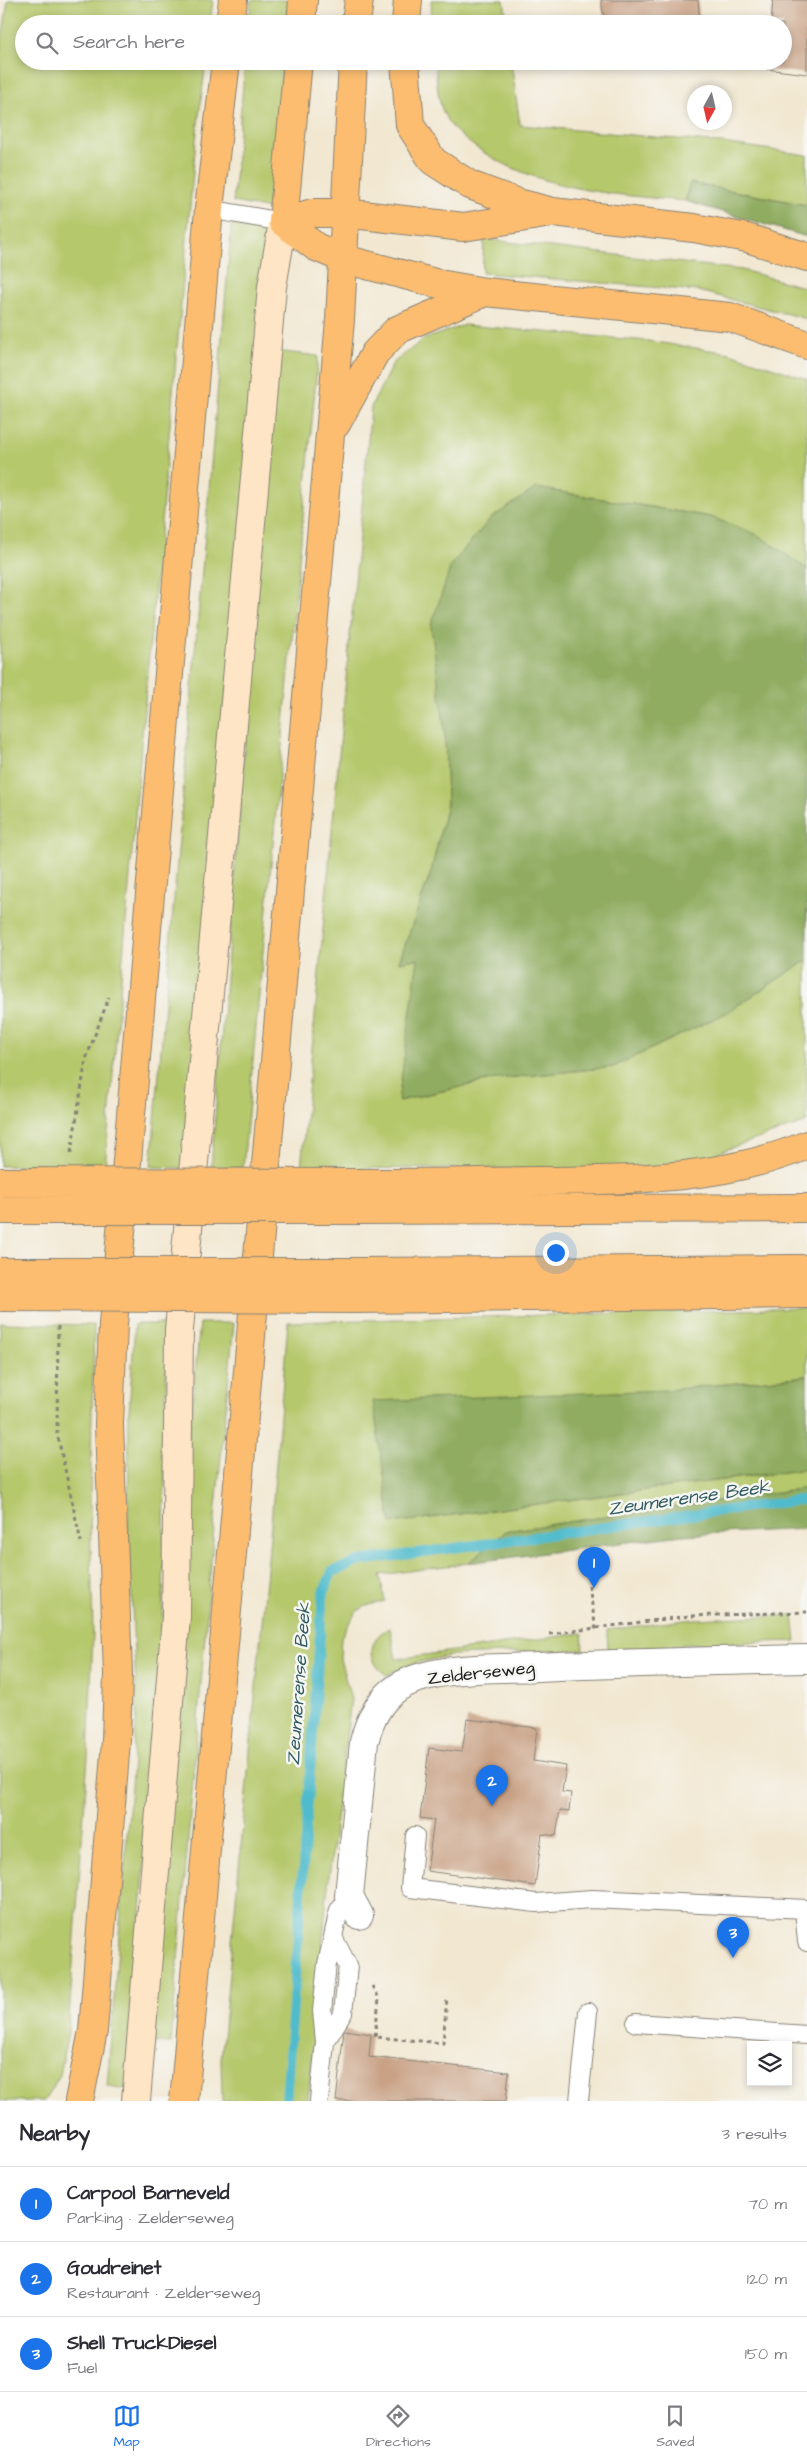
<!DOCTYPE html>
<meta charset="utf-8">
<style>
body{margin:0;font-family:"Architects Daughter",sans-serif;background:#f7f7f7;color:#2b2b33}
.controls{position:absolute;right:15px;bottom:15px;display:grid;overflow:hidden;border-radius:0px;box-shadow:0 2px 8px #0003}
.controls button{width:45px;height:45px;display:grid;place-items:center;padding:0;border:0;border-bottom:1px solid #e1e1e2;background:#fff;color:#2b2b33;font:25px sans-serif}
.compass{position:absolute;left:687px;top:85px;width:45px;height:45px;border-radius:50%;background:#fff;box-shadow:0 2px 8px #0003;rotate:188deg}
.you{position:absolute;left:555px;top:1252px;width:18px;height:18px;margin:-12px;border:4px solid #fff;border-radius:50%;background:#1a73e8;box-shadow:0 0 0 8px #1a73e833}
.badge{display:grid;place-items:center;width:32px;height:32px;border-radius:50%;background:#1a73e8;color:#fff;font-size:16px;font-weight:700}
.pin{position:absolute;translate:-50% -41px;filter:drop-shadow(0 1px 2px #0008)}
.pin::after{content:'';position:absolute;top:26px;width:18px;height:15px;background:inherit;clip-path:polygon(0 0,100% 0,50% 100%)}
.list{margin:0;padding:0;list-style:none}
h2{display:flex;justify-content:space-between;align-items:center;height:65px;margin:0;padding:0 20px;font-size:21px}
h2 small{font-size:16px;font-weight:400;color:#7c7c81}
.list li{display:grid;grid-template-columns:32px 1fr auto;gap:15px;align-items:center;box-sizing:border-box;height:75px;padding:0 20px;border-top:1px solid #e1e1e2}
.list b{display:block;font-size:19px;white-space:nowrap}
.list p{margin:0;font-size:16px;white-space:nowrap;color:#7c7c81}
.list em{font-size:16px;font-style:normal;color:#7c7c81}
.icon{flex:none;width:28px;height:28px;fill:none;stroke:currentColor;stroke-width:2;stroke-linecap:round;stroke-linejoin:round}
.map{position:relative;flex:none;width:807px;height:2101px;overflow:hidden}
.search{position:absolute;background:#fff;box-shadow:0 2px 8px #0003;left:15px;right:15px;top:15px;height:55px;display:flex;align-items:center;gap:12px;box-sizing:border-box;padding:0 18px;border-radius:28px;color:#7c7c81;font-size:19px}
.sheet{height:290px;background:#fff}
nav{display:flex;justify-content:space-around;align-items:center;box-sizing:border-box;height:70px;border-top:1px solid #e1e1e2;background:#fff;font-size:14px;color:#7c7c81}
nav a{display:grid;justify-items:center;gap:2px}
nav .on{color:#1a73e8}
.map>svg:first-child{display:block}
.green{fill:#b5c86c;stroke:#687244}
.forest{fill:#90ac60;stroke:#56643e}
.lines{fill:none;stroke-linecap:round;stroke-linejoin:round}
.stream{stroke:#50bbcc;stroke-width:10}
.building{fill:#c9a286}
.lane-casing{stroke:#878277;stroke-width:20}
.street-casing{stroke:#878277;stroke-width:30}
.secondary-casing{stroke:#878277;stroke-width:30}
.highway-casing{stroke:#878277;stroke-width:30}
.path{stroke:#878277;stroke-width:3;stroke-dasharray:4 4;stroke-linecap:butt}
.lane{stroke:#fff;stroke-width:18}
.street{stroke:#fff;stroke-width:28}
.secondary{stroke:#fee5c5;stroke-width:28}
.highway{stroke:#fcbd6f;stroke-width:28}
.highway-bridge-casing{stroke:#878277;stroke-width:30;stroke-linecap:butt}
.highway-bridge{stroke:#fcbd6f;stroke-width:28}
.labels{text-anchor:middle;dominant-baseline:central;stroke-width:5;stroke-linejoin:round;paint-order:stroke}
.street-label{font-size:18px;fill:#1c1c1c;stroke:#f6f6f2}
.water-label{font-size:19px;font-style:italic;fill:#315c62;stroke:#f6f6f2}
</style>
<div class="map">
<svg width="807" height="2101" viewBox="0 0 807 2101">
<rect width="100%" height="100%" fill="#f6f6f2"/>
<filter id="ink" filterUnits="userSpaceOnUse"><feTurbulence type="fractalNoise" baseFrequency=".02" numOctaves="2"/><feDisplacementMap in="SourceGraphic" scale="10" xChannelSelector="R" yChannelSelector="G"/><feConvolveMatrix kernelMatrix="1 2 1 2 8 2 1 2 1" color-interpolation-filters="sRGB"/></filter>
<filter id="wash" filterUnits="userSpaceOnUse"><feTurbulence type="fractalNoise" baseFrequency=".0096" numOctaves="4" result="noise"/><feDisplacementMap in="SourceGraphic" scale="20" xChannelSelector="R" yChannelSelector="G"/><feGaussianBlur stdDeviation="1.12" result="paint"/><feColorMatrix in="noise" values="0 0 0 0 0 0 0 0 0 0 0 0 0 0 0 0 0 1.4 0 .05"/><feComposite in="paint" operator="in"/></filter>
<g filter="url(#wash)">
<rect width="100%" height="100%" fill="#f2e8d2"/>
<path class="green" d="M8,0H213L210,24H24V61H206L196,140L149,654L105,1167L0,1166V53Z
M251,0H289L286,24H249Z
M431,0H504L507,24H432Z
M245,61H283L270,209L233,202Z
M434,61H511L520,125L722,143L807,155V205L690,183L685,201C610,194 538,191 474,146C463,138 449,127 444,114C437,99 437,77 434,61Z
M232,220L269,225L184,1168L151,1167Z
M484,239L742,270L807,288V319L698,291L482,273Z
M464,325L648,341L730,353L807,379V569L758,535L711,517L536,488L445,733L447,804L431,872L399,962L419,958L399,1101L495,1079L613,1067L726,1013L807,960V1122L728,1149L680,1170L301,1168L371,407L393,363L424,339Z
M276,351L318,356L243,1168H211Z
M807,1308V1376L667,1390L391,1523L807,1469V1488L506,1531L468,1563L380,1575L385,1601L366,1606L356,1612L341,1637L340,1659L351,1699L327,1894L308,2101H222L221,2059L268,1559L288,1322Z
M0,1323L94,1325L90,1504L93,1633L88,1757L68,2032L60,2075L44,2101H0Z
M200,1323H234L214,1527L171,2044L151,2043L189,1436Z
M135,1324H167L163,1613L128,2089L107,2086L137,1711L128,1524L129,1411Z
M793,1615L796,1641L692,1644L608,1650L607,1630L692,1619Z
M390,1628L396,1659L582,1633L583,1650L453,1655L411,1664L387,1675C366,1663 367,1637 390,1628Z"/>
<path class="forest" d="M690,183L807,205V237L685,201Z
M536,488L711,517L758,535L807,569V960L726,1013L613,1067L495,1079L398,1101L418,959L399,962L431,872L447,804L445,733L431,626L451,565L490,519Z
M807,1376V1469L391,1523L373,1401L666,1390Z
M807,1488V1529L682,1535L468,1563L506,1531Z"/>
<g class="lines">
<path class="stream" d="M286,2101L323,1594L332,1572L360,1561L807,1499"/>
</g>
<g id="blocks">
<path class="building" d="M601,0H698L700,24H605Z
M773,0H807V74L766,69L767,61H783V24H771Z
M467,1719L537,1728L533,1761L566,1766L562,1792L571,1793L569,1811L560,1810L556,1836L542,1834L535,1886L427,1871L434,1820L420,1818L429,1748L462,1752Z
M344,2030L371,2034L369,2057L509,2072L506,2101H336Z"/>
</g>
</g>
<g filter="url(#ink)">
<use href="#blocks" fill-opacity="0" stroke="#878277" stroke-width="1"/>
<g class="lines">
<g class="lane-casing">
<path id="lane" d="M209,209L283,222
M415,1836L410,1888L536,1903L592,1899L807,1909
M804,1909L807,1942
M636,2023L807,2035
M325,2042L343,2013L348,1966L334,1939
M319,2101L325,2042L322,2011L327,1964L339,1910L349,1896
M579,2101L588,2012"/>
</g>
<g class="street-casing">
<path id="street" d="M359,1915L349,1896L364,1742C369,1722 378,1701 397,1688C432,1665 497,1669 538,1667C627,1663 717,1661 807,1659"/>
</g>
<g class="secondary-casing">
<path id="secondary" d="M136,2101L176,1617L179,1330L272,287L283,222"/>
</g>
<g class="highway-casing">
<path id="highway" d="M230,24L233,0
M301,24L303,0
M356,24L359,0
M406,24L408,0
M405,61L410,125L433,161L470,185L518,203L553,212L694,228L747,238L807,257
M283,222L316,247L344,259L439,284L485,292L730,317L807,345
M283,222L312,213H345L463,227L545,214
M283,222L298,61
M336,424L375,353L397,330L485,292
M363,1183C423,1183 482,1182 542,1181C631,1180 724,1180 807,1145
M361,1210L807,1208
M357,1272L807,1269
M355,1299L807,1294
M79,2101L93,2031L116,1741L118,1674L109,1424L113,1324L209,209L226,61
M184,2101L340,320L353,61"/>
</g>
<path class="path" d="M71,1153L86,1059L109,997
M58,1326L57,1433L81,1542
M589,1586L596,1630
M549,1634L689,1616L807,1612
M372,1986L379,1998L375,2037L443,2043L447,1997"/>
<use href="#lane" class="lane"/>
<use href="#street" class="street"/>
<use href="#secondary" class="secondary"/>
<use href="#highway" class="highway"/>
<g class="highway-bridge-casing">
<path id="highway-bridge" d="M0,1182L363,1183
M0,1210H361
M0,1272H357
M0,1297L355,1299"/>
</g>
<use href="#highway-bridge" class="highway-bridge"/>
</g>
</g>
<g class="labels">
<g class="street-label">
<text transform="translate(481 1673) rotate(-6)">Zelderseweg</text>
</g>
<g class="water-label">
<text transform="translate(689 1498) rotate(-8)">Zeumerense Beek</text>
<text transform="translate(299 1684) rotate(-86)">Zeumerense Beek</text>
</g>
</g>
</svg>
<div class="controls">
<button><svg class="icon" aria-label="layers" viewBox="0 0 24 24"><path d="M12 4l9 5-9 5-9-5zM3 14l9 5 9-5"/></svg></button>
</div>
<svg class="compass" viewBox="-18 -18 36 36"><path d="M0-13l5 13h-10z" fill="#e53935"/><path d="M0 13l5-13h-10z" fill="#7c7c81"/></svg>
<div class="you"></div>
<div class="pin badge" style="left:594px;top:1588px">1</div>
<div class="pin badge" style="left:492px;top:1806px">2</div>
<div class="pin badge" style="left:733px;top:1958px">3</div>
<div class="search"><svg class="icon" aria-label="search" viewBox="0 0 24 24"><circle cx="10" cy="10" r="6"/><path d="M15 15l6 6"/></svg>Search here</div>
</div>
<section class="sheet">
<h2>Nearby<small>3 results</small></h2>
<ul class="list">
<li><span class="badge">1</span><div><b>Carpool Barneveld</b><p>Parking · Zelderseweg</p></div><em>70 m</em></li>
<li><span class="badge">2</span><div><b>Goudreinet</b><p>Restaurant · Zelderseweg</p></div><em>120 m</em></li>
<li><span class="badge">3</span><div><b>Shell TruckDiesel</b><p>Fuel</p></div><em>150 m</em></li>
</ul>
</section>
<nav>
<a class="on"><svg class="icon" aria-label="map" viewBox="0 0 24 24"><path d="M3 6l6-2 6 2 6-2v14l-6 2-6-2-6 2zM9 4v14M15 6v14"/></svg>Map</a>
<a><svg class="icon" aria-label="directions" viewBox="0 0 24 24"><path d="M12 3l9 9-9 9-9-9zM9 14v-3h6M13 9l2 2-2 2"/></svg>Directions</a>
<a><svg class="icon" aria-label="saved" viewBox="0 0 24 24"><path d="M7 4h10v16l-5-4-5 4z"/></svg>Saved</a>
</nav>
